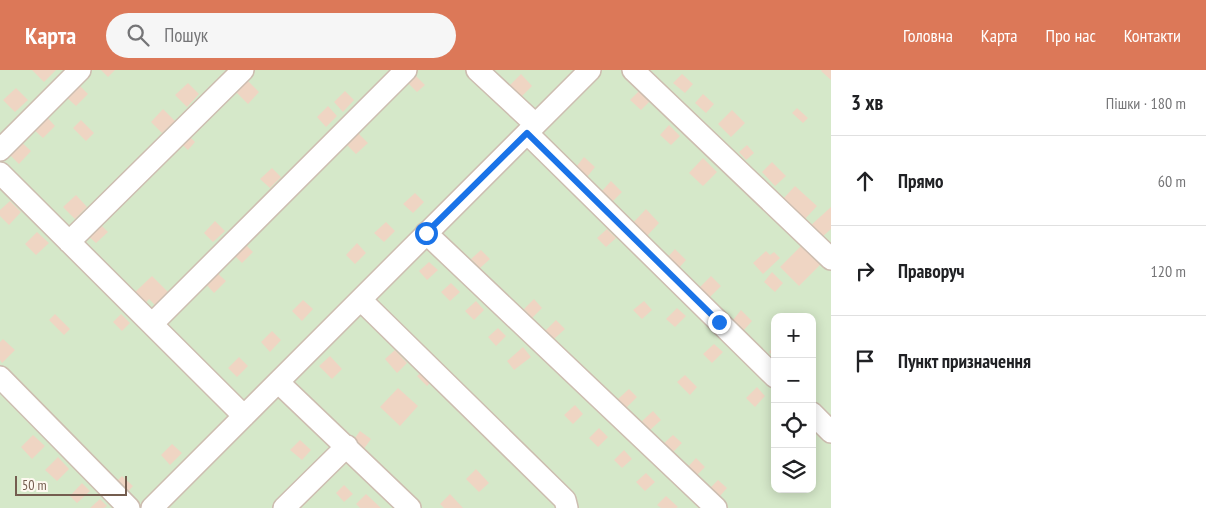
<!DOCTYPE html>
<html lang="uk">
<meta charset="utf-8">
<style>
body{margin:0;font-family:"PT Sans Narrow",sans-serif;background:#f6f6f6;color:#202124}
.controls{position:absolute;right:15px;bottom:15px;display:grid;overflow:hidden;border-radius:10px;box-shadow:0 2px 12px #0003}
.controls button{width:45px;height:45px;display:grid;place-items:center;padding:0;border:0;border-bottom:1px solid #e0e0e0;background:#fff;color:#202124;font:25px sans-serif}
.scale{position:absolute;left:15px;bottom:12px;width:112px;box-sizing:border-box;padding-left:5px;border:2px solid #745d4f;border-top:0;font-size:14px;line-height:18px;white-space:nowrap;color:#745d4f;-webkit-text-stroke:4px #fef9f0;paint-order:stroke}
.stop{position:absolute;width:15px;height:15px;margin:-11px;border:4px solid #1a73e8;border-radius:50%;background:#fff}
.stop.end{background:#1a73e8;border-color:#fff;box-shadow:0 1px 5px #0008}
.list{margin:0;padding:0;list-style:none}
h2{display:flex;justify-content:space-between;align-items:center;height:65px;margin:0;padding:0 20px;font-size:21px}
h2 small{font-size:16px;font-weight:400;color:#757577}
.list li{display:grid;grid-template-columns:32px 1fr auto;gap:15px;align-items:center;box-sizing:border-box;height:90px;padding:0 20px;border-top:1px solid #e0e0e0}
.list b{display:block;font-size:19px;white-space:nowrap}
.list em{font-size:16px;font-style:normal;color:#757577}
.icon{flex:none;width:28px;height:28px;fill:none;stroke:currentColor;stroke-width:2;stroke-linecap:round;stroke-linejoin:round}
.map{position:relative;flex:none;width:831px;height:438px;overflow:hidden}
header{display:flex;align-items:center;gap:30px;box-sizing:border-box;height:70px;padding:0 25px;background:#dc7858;color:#fff}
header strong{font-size:24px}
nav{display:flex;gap:28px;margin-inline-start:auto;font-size:18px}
.search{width:350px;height:45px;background:#f6f6f6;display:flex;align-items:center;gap:12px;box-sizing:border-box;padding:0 18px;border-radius:28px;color:#757577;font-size:19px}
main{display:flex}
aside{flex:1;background:#fff}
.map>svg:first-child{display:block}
.garden{fill:#d5e8c9;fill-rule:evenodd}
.building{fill:#efd5c3}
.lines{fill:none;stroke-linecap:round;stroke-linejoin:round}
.minor-casing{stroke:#cdbdb0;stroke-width:24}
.minor{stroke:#fff;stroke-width:21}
.route{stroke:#1a73e8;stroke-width:6}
</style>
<header>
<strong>Карта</strong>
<div class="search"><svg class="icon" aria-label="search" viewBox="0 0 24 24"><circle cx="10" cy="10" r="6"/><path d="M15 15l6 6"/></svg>Пошук</div>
<nav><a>Головна</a><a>Карта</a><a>Про нас</a><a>Контакти</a></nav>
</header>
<main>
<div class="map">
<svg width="831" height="438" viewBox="0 0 831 438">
<rect width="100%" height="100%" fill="#fbf5ea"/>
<path class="garden" d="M0,0H831V438H0ZM775,247H812V419H775Z"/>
<path class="building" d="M32,0H56L44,12Z
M101,0H115L108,7Z
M822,0H831V10L821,1Z
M413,3L425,15L417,22L406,11Z
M521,4L532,16L520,28L508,17Z
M682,4L693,14L685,23L673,13Z
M245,8L259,22L248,34L234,20Z
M76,12L88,24L76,36L64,25Z
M188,13L199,24L187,37L175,25Z
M16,18L28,30L15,42L3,30Z
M345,21L354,30L343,42L334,32Z
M639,21L650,31L641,40L630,30Z
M703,24L714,34L706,43L695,33Z
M328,36L337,46L326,57L317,47Z
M797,38L808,48L803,53L792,43Z
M163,39L175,51L162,63L151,52Z
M732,40L745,53L731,67L718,54Z
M44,44L55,56L43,68L31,57Z
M81,50L94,63L86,71L73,58Z
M669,55L680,66L671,75L660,65Z
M185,62L195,72L188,80L177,70Z
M358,63L368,73L356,84L347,75Z
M19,70L31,81L19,94L7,82Z
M747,75L754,83L746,90L739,82Z
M584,87L595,97L587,107L576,97Z
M703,88L717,102L703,116L689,103Z
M772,92L786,106L775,116L762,102Z
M272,98L281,107L270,118L260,109Z
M611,111L622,122L613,131L602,121Z
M795,116L817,136L805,149L783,129Z
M415,123L424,132L413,143L403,134Z
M76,125L87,137L75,149L63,137Z
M10,131L21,142L9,155L0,146V140Z
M831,137V159L821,168L810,156Z
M646,139L659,153L646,167L632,154Z
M215,151L225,161L213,172L204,163Z
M98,152L108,162L96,173L86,164Z
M386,152L395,161L384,172L374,163Z
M607,159L616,168L606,177L597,168Z
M37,162L49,173L36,185L25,174Z
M244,173L253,182L242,193L233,184Z
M357,173L366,183L355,194L346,185Z
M802,175L821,194L799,216L780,197Z
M675,179L686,190L678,199L666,189Z
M481,180L490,189L480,198L471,189Z
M766,181L770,185L774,182L780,188L763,204L753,193Z
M429,192L438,200L427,210L419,201Z
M216,202L226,211L214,223L205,213Z
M772,202L783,213L775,222L764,212Z
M152,206L171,225L158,238L149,229L143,236L132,225Z
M711,206L721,216L707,230L697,220Z
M451,213L460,222L450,231L441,222Z
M534,229L542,238L532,248L524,239Z
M303,230L313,239L302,251L292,241Z
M476,231L484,240L474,250L465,241Z
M644,231L652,240L642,249L633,240Z
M677,238L686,246L675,257L666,249Z
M741,240L752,251L744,260L733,250Z
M55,244L70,259L64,265L49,250Z
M121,244L130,253L122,261L113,252Z
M556,250L565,259L554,269L545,261Z
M498,258L506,266L496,276L488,267Z
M272,261L281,270L270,282L261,272Z
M3,269L15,280L2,293L0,290V272Z
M714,274L723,282L712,293L703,284Z
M775,275V288L769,282Z
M523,277L531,287L514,300L507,291Z
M395,280L407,293L397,303L385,289Z
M330,286L342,299L332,309L319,296Z
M239,287L248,296L237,307L228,298Z
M423,301L433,310L427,316L417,306Z
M685,305L697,317L690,325L677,312Z
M757,317L765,326L755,337L746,328Z
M398,318L418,336L400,356L380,337Z
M629,319L637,327L626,338L618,329Z
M575,335L583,344L573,354L564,345Z
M653,341L661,350L650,360L642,351Z
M599,358L608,367L598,377L589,368Z
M360,361L371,369L363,380L352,372Z
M33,365L45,376L32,389L21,377Z
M673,365L682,373L671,384L662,375Z
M300,370L311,380L302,390L290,380Z
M172,374L182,383L170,395L161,385Z
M624,380L632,389L622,398L614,390Z
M58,387L69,399L57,411L45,400Z
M696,388L705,397L694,408L686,399Z
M476,399L489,413L479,422L466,409Z
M646,403L655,412L645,421L636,412Z
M122,406L133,416L126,424L115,413Z
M718,410L727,418L720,426L711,417Z
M82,413L90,421L77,433L70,426Z
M344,415L353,424L344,432L336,423Z
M366,424L381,438H360L356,434Z
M450,424L463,438H444L440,434Z
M666,426L678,437L676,438H661L657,435Z
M100,429L107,436L104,438H90Z"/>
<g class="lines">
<g class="minor-casing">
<path id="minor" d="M477,0L535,54
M633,0L831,189
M527,63L775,307
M0,80L80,0
M0,103L244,346
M426,163L716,438
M69,172L243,0
M361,230L565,430L567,438
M152,254L406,0
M0,307L129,438
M278,312L410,438
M812,343L831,362
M152,438L590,0
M284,438L347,376"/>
</g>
<use href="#minor" class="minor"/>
</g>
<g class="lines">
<path class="route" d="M426,163L527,63L719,252"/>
</g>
</svg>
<div class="controls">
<button>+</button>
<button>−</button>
<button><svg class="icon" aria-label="locate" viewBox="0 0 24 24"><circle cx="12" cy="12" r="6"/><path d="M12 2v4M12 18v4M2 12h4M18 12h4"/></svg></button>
<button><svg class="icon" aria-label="layers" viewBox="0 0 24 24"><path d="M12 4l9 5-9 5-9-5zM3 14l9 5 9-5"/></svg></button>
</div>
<div class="scale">50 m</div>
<div class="stop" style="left:426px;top:163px"></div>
<div class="stop end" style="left:719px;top:252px"></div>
</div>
<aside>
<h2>3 хв<small>Пішки · 180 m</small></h2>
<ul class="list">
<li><svg class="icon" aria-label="ahead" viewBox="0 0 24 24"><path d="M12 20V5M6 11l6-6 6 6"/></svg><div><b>Прямо</b></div><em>60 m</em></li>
<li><svg class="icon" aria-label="right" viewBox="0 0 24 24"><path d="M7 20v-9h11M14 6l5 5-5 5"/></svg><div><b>Праворуч</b></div><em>120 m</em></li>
<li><svg class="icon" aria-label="arrive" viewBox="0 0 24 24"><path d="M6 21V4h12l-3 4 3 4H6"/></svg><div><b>Пункт призначення</b></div></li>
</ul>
</aside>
</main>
